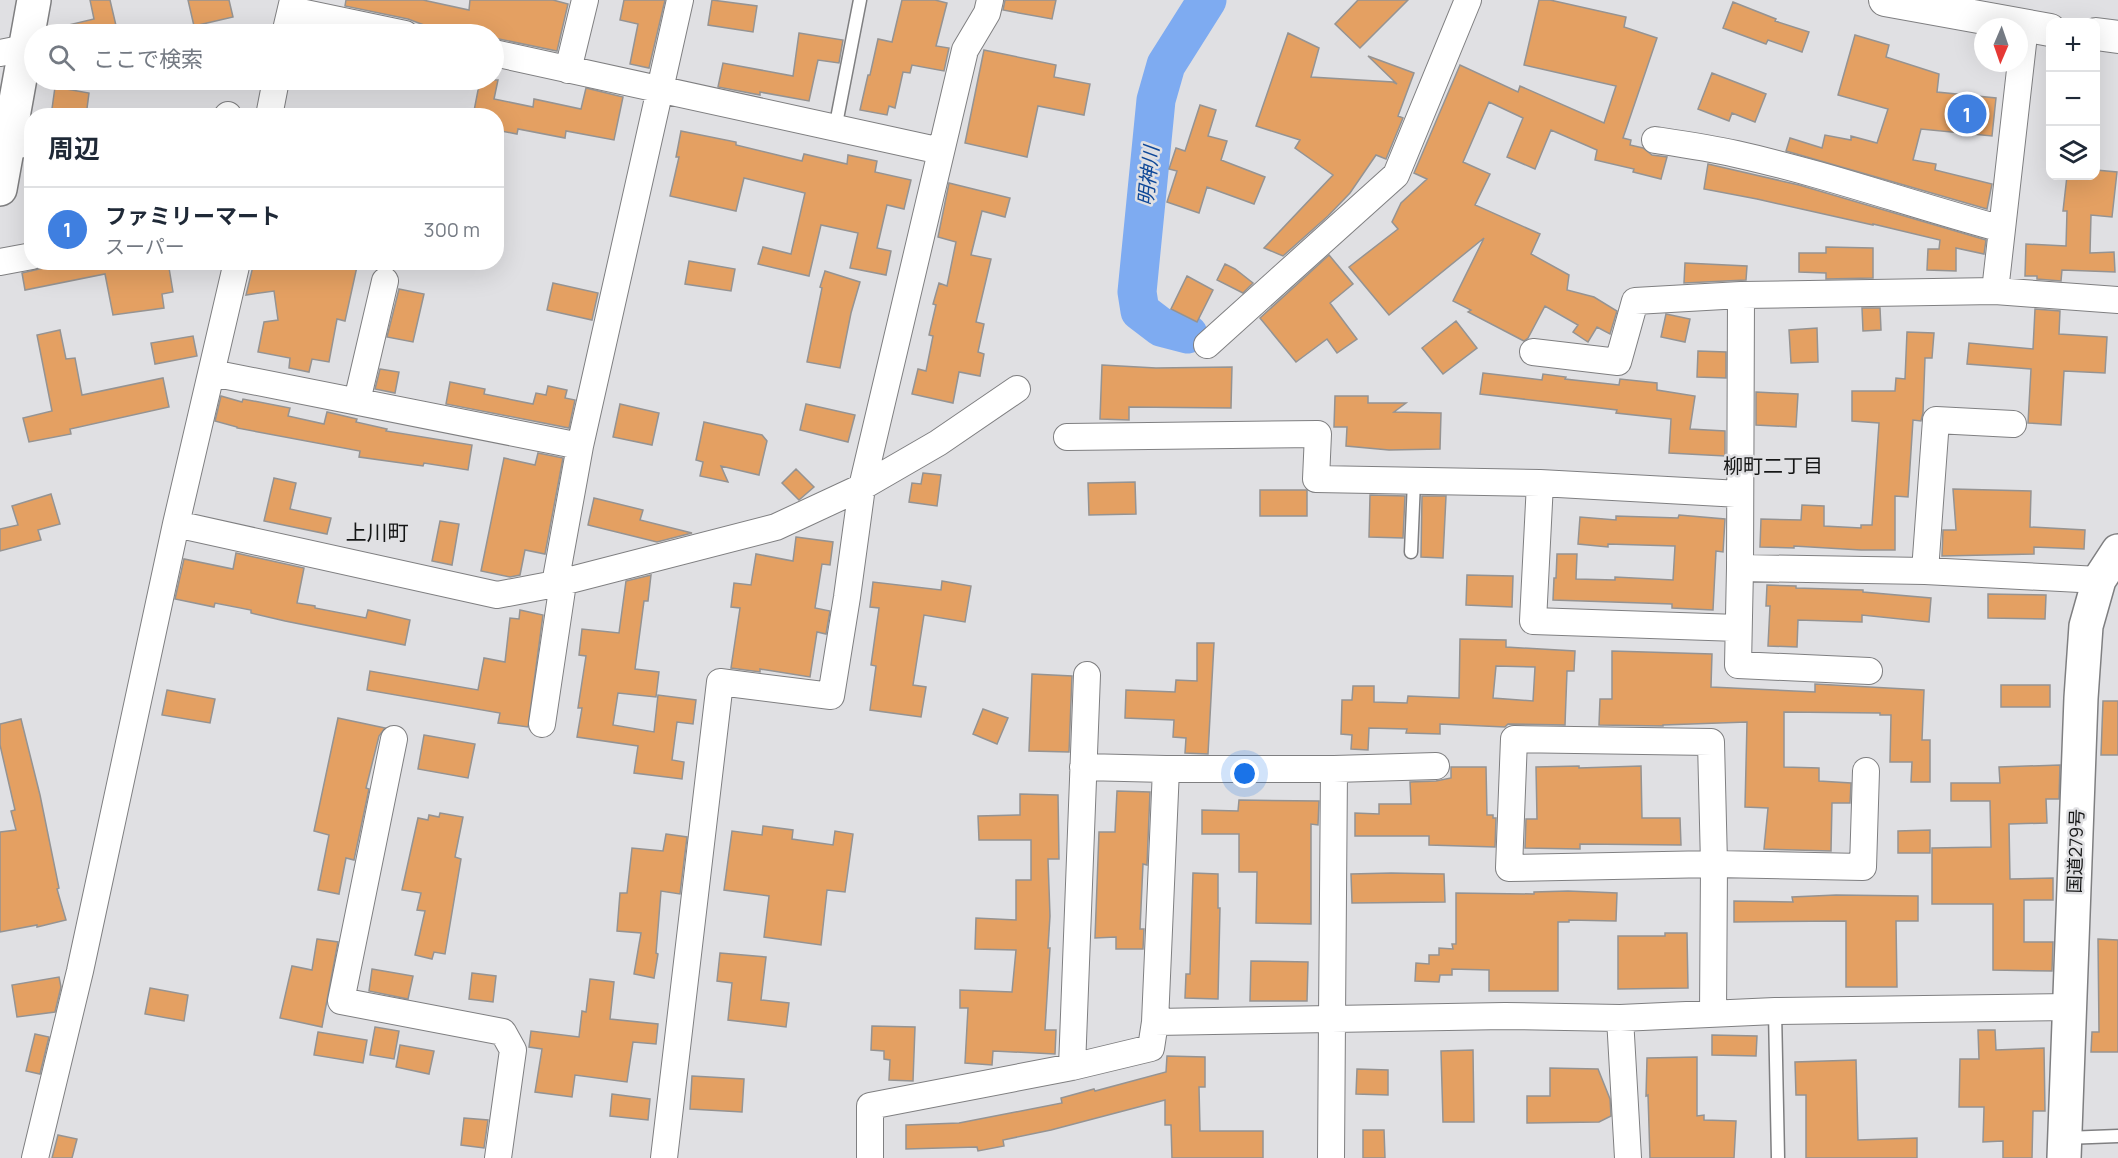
<!DOCTYPE html>
<html lang="ja">
<meta charset="utf-8">
<style>
body{margin:0;font-family:Manrope,"Noto Sans JP",sans-serif;background:#f2f2f3;color:#1f2937}
.controls{position:absolute;right:18px;top:18px;display:grid;overflow:hidden;border-radius:12px;box-shadow:0 6px 24px #0002}
.controls button{width:54px;height:54px;display:grid;place-items:center;padding:0;border:0;border-bottom:2px solid #e0e1e3;background:#fff;color:#1f2937;font:30px sans-serif}
.compass{position:absolute;left:1974px;top:18px;width:54px;height:54px;border-radius:50%;background:#fff;box-shadow:0 6px 24px #0002;rotate:182deg}
.you{position:absolute;left:1245px;top:774px;width:21px;height:21px;margin:-15px;border:4px solid #fff;border-radius:50%;background:#1a73e8;box-shadow:0 0 0 9px #1a73e833}
.badge{display:grid;place-items:center;width:39px;height:39px;border-radius:50%;background:#18645e;color:#fff;font-size:20px;font-weight:700}
.pin{position:absolute;translate:-50% -50%;border:3px solid #fff;box-shadow:0 2px 6px #0006}
.list{margin:0;padding:0;list-style:none}
h2{display:flex;justify-content:space-between;align-items:center;height:78px;margin:0;padding:0 24px;font-size:26px}
h2 small{font-size:20px;font-weight:400;color:#747a83}
.list li{display:grid;grid-template-columns:39px 1fr auto;gap:18px;align-items:center;box-sizing:border-box;height:84px;padding:0 24px;border-top:2px solid #e0e1e3}
.list b{display:block;font-size:22px;white-space:nowrap}
.list p{margin:0;font-size:20px;white-space:nowrap;color:#747a83}
.list em{font-size:20px;font-style:normal;color:#747a83}
.icon{flex:none;width:33px;height:33px;fill:none;stroke:currentColor;stroke-width:2;stroke-linecap:round;stroke-linejoin:round}
.map{position:relative;flex:none;width:2118px;height:1158px;overflow:hidden}
.search{position:absolute;background:#fff;box-shadow:0 6px 24px #0002;left:24px;top:24px;width:480px;height:66px;display:flex;align-items:center;gap:15px;box-sizing:border-box;padding:0 21px;border-radius:33px;color:#747a83;font-size:22px}
.panel{position:absolute;background:#fff;box-shadow:0 6px 24px #0002;left:24px;top:108px;width:480px;height:162px;border-radius:24px}
.map>svg:first-child{display:block}
.lines{fill:none;stroke-linecap:round;stroke-linejoin:round}
.river{stroke:#7eabf1;stroke-width:39}
.building{fill:#e4a062;stroke:#959392;stroke-width:1.5;fill-rule:evenodd}
.service-casing{stroke:#7f7f81;stroke-width:15}
.minor-casing{stroke:#7f7f81;stroke-width:28}
.tertiary-casing{stroke:#7f7f81;stroke-width:34}
.trunk-casing{stroke:#7f7f81;stroke-width:36}
.service{stroke:#fff;stroke-width:12}
.minor{stroke:#fff;stroke-width:26}
.tertiary{stroke:#fff;stroke-width:32}
.trunk{stroke:#fff;stroke-width:33}
.labels{text-anchor:middle;dominant-baseline:central;stroke-width:5;stroke-linejoin:round;paint-order:stroke}
.street-label{font-size:18px;fill:#151616;stroke:#e0e0e3}
.water-label{font-size:20px;font-style:italic;fill:#0f4898;stroke:#e0e0e3}
.neighbourhood-label{font-size:20px;fill:#151616;stroke:#e0e0e3}
.quarter-label{font-size:21px;fill:#151616;stroke:#e0e0e3}
</style>
<div class="map">
<svg width="2118" height="1158" viewBox="0 0 2118 1158">
<rect width="100%" height="100%" fill="#e0e0e3"/>
<g class="lines">
<path class="river" d="M1188,334L1161,327L1140,311L1137,292L1156,100L1166,65L1207,0"/>
</g>
<path class="building" d="M90,0H110L118,34H61L60,27L94,19Z
M188,0H229L233,17L194,26Z
M346,0H423L469,10L470,0H553L568,4L557,51L494,38V34H466L432,28L408,19L345,6Z
M624,0H665L649,68L630,64L638,24L620,20Z
M712,0L757,6L753,32L708,25Z
M902,0H935L947,3L936,46L949,48L944,71L912,65L910,73L903,72L895,108L889,106L887,115L860,110L868,75H870L878,39L892,42Z
M1005,0H1056L1052,19L1003,10Z
M1358,0H1408L1360,48L1335,24Z
M1539,0H1550L1626,17L1624,27L1657,38L1623,138L1631,140L1630,145L1643,148L1652,155L1667,157L1661,179L1633,172L1634,169L1595,160L1597,150L1551,130L1535,169L1507,157L1523,118L1489,102L1463,162L1490,174L1475,205L1540,234L1531,254L1569,275L1567,290L1594,297L1617,311L1610,334L1597,327L1588,342L1573,332L1578,325L1545,306L1528,338L1524,341L1468,312L1471,310L1453,301L1484,238L1389,315L1349,267L1398,229L1392,222L1401,203L1427,179L1414,173L1460,65L1518,92L1520,86L1604,123L1616,86L1524,65Z
M1733,2L1776,19L1775,21L1809,32L1802,52L1768,40L1766,44L1723,28Z
M799,33L843,40L839,63L818,60L809,101L760,92V95L718,87L723,63L793,76Z
M1288,33L1319,48L1311,77L1393,82L1397,84L1368,56L1414,73L1398,116L1403,118L1386,159L1376,155L1350,193L1328,216L1283,256L1264,248L1333,175L1295,148L1300,140L1256,126Z
M1855,35L1889,45L1886,57L1939,74L1937,92L1996,98L1992,136L1921,129L1913,160L1936,164L1935,170L1992,184L1987,209L1786,151L1790,138L1822,148L1825,135L1851,140V136L1877,143L1888,109L1838,95Z
M984,50L1056,65L1054,77L1090,84L1084,115L1038,106L1027,157L965,143Z
M1712,73L1766,94L1755,122L1732,113L1729,121L1698,109Z
M480,80H498L494,99L533,107L534,99L581,109L586,88L623,97L614,140L566,131L565,138L518,129L517,134L496,130V116H473Z
M55,87L89,93L86,116H51Z
M1200,105L1216,110L1208,136L1227,141L1221,160L1265,177L1254,204L1207,187L1199,213L1167,202L1177,171L1169,169L1176,148L1185,151Z
M681,131L736,142V145L802,161L804,154L847,164L848,155L877,161L875,172L911,180L904,209L887,205L877,248L891,251L886,275L850,268L858,233L821,225L809,276L758,264L763,247L791,254L805,193L744,178L736,211L670,196L679,157H676Z
M1708,164L1799,185L1986,240L1984,254L1956,248V271L1927,270L1928,249H1939L1940,240L1873,224V225L1757,199L1704,189Z
M2096,170L2117,172L2112,217L2091,215L2090,253L2114,252L2115,272L2062,270L2061,281L2037,279V276H2025L2026,244L2066,246L2067,211H2063L2067,176H2096Z
M949,183L1010,198L1005,217L982,211L971,255L991,259L976,322L984,324L978,352L984,354L980,376L959,372L953,403L912,394L918,369L926,371L933,336L929,335L936,305L933,304L939,283L947,286L956,242L938,237Z
M1826,247L1873,248V278L1826,279V273L1799,272V253H1826Z
M1329,255L1353,284L1330,303L1357,339L1337,353L1327,339L1296,362L1260,318Z
M689,261L735,269L731,291L685,284Z
M69,262H168L173,292L162,294L164,308L113,315L105,274L25,290L22,273Z
M254,262H358L345,321L337,319L329,362L312,359L309,372L289,368L290,358L258,352L264,322L278,320L274,291L246,295Z
M1685,263L1747,266L1746,280L1684,283Z
M1225,264L1235,269L1253,283L1243,293L1217,280Z
M825,271L860,282L851,313L840,368L807,362L822,288L820,287Z
M1187,276L1213,290L1197,322L1171,309Z
M553,283L598,293L592,320L547,310Z
M399,289L424,294L413,342L387,337Z
M1862,308H1880L1881,330L1863,331Z
M2035,309L2060,311L2059,334L2107,337L2105,373L2064,371L2061,425L2028,423L2031,369L1967,364L1969,343L2033,349Z
M1666,314L1690,319L1685,342L1661,337Z
M1456,321L1477,348L1443,374L1422,348Z
M1817,328L1818,362L1791,363L1789,330Z
M60,330L66,359L75,358L82,395L163,378L169,407L70,429L71,434L29,442L23,418L52,411L37,335Z
M1907,332L1934,333L1932,358H1925L1923,413L1921,421L1913,420L1908,497L1895,496V550H1861L1794,546V548L1760,547L1761,519L1801,520L1802,505L1824,506V526L1861,528V525H1872L1879,423L1852,421V391H1895L1896,378L1905,379Z
M193,336L197,356L155,364L151,343Z
M1698,351L1726,352V378L1697,377Z
M1102,365L1156,368L1232,367L1231,408L1129,407V420L1100,419Z
M380,369L399,372L395,393L375,389Z
M1483,373L1542,380L1543,374L1566,377L1565,379L1619,385L1620,379L1657,383V390L1695,396L1690,429L1725,431V456L1669,453L1671,419L1616,413L1617,410L1480,394Z
M450,382L485,389L484,394L533,404L536,393L546,395L548,386L567,390L565,398L575,400L569,428L446,404Z
M1756,392L1798,394L1796,427L1756,425Z
M221,396L242,402L243,399L290,408L288,416L324,424L327,412L357,419L356,422L387,429L386,431L472,445L468,470L424,463L423,466L359,457L360,451L237,428V427L215,421Z
M1335,396H1368V403H1406L1394,412L1441,413L1440,449L1389,450L1346,446L1347,427H1334Z
M620,404L659,413L652,445L613,437Z
M806,404L855,415L848,442L800,430Z
M704,422L762,435L767,441L759,475L721,466L728,482L700,476L703,462L696,460Z
M538,453L563,458L545,554L525,550L520,575L510,577L481,571L504,458L535,465Z
M796,469L814,487L799,500L782,483Z
M923,473L941,475L937,506L909,502L912,483L921,484Z
M274,478L296,483L290,509L331,518L327,534L264,521Z
M1135,482L1136,514L1089,515L1088,483Z
M1953,489L2031,491L2030,527L2085,530L2084,549L2034,547V554L1942,556L1943,530H1956Z
M1260,490H1307V516H1260Z
M51,494L60,524L38,530L41,540L0,551V529L18,525L12,506Z
M1370,495L1405,496L1403,538L1369,537Z
M1422,496H1446L1443,558L1421,557Z
M594,498L643,510L640,520L692,533L657,542L588,525Z
M1679,515L1725,519L1723,552L1716,551L1713,610L1672,608V604L1553,600L1554,578H1556L1557,554H1577L1576,579L1615,580V577L1673,580L1675,546L1608,544V547L1578,544L1580,517L1616,520V516L1678,518Z
M440,521L459,524L452,565L432,561Z
M796,537L833,542L830,565L822,564L815,608L830,611L826,634L817,632L810,677L760,669V672L731,668L740,608L731,607L734,583L751,585L756,554L793,561Z
M236,553L304,568L297,603L315,606V608L366,618L368,610L410,620L405,645L285,621L251,613V610L215,603L214,607L175,599L184,559L233,569Z
M651,575L648,601H644L635,669L659,672L656,697L618,693L613,725L654,732L658,695L696,700L693,724L677,722L672,760L684,762L682,779L634,773L638,746L577,737L582,708H578L586,656L579,655L582,629L619,633L626,581Z
M1467,575L1513,576L1512,607L1466,605Z
M942,581L971,586L965,622L924,615L913,685L926,687L921,717L870,710L876,666L871,665L879,608L870,607L873,582L941,590Z
M1767,585L1796,586V588L1863,590V592L1931,598L1929,622L1862,615V622L1798,620L1797,647L1768,646L1770,606H1766Z
M1988,594L2046,595L2045,619L1988,618Z
M520,610L543,615L528,727L498,723L500,713L367,690L370,671L478,690L484,658L505,662L510,618L519,619Z
M1460,639L1506,640V647L1575,651L1574,671H1567L1565,725L1508,724L1505,727L1440,724V734L1406,733L1407,729L1369,728L1368,750L1351,749L1352,735L1341,734L1342,700H1352L1353,686H1374V702L1407,703L1408,696L1459,698ZM1496,666L1535,667L1533,701L1493,698Z
M1197,643H1214L1208,754L1185,753L1186,738L1173,737L1174,720L1125,718L1126,690L1175,692L1176,680L1197,681Z
M1612,651L1712,654L1711,687L1815,692V684L1924,690L1922,740H1930V782H1911L1912,762H1890L1891,715H1880V713L1784,712V767L1819,768V781L1851,783L1850,803H1832L1831,851L1764,849L1768,808L1745,807L1747,722L1663,725V726L1599,725L1600,699H1612Z
M1032,674L1072,676L1069,752L1029,751Z
M2001,685H2050V707H2001Z
M167,690L215,699L210,723L162,715Z
M2103,701H2118V755H2101Z
M983,709L1008,718L997,744L973,734Z
M338,718L385,728L379,736L366,788L369,789L354,860L346,858L339,894L318,890L329,835L314,831Z
M21,719L40,795L59,888L57,889L66,920L37,927V925L0,932V832L16,830L11,811L15,810L0,745V724Z
M424,735L475,744L468,778L418,769Z
M2060,765L2059,799H2046L2047,823L2009,824L2010,879L2053,878V900H2024V942H2053L2052,971L1993,970V904H1932V848L1991,847L1990,801H1951V783H2000L1999,767Z
M1579,766V768L1641,766L1642,818H1680L1681,845L1580,844V849L1525,848L1526,819H1537L1536,767Z
M1451,767H1486L1487,815H1493V818H1496L1495,847L1429,845V836H1355V813L1379,814V804H1411L1410,782L1436,781L1451,778Z
M1117,791L1150,792L1147,865L1143,864L1140,929H1144L1143,949H1116V937L1095,938L1099,832H1115Z
M1020,794L1058,795L1059,859H1048L1050,916L1048,948H1050L1045,1030H1056L1055,1054L993,1051L992,1065L965,1063L968,1008H960V990L1012,992L1016,950L975,949L976,918L1016,920V880H1031V840H979L978,816L1020,815Z
M1239,800L1319,801L1318,825L1311,824V924L1256,923L1257,872H1239V834H1202V810L1238,811Z
M440,813L463,817L455,857L461,859L445,954L434,952L432,959L415,955L425,911L417,910L421,893L402,890L418,818L428,820L429,815L439,817Z
M763,826L793,830L792,839L833,845L835,831L853,834L845,892L827,890L821,945L764,937L769,896L724,890L732,831L762,835Z
M1930,830V853H1898V831Z
M666,834L687,837L680,894L661,891L656,953L658,954L654,978L634,974L641,933L617,931L620,893H627L632,848L663,851Z
M1193,873L1218,874V908H1220L1218,999L1185,998L1186,974H1190Z
M1391,873L1444,874L1445,902L1352,903L1351,874Z
M1568,891L1617,893L1616,921L1569,920V922H1558V991H1489V970L1452,969V975H1440L1439,982L1415,981L1416,963L1429,964V955H1439V948L1453,949L1452,944H1456V893L1534,894V892Z
M1836,895L1918,896V921H1896L1897,987H1846V921L1734,922V901L1793,902L1792,897Z
M1665,933H1687L1688,988L1618,989V936H1665Z
M317,939L338,942L322,1027L280,1018L292,966L312,970Z
M2098,939L2118,940V1052H2091L2092,1032H2099Z
M720,953L766,957L761,1000L789,1003L786,1027L728,1020L732,983L717,981Z
M1251,961L1308,962L1307,1001H1250Z
M372,969L413,976L408,999L369,991Z
M472,973L496,976L493,1002L469,999Z
M59,977L61,987L55,1012L17,1017L12,985Z
M590,979L614,982L610,1019L658,1024L656,1044L633,1042L627,1082L575,1075L572,1097L535,1092L542,1049L529,1047L531,1031L579,1037L582,1011L586,1012Z
M150,988L188,995L184,1021L145,1014Z
M872,1026L915,1027L913,1081L889,1080L890,1060L884,1059V1051L871,1050Z
M375,1027L399,1031L394,1059L370,1055Z
M1978,1030H1995L1996,1050L2044,1048L2045,1111H2033L2032,1158H2003V1141L1983,1142L1984,1107H1959L1960,1059H1979Z
M318,1032L367,1040L363,1063L314,1055Z
M35,1034L49,1037L40,1074L26,1071Z
M1712,1035L1757,1036L1756,1056L1712,1055Z
M400,1045L434,1051L429,1074L396,1067Z
M1473,1050L1474,1122H1443L1441,1051Z
M1167,1056L1205,1057V1087H1199L1200,1131H1263V1158H1172L1171,1125H1165V1100L1051,1130L1003,1140L1004,1146L978,1151L977,1147L906,1149V1125L959,1123L1062,1103L1061,1098L1094,1089L1095,1091L1166,1072Z
M1697,1057V1116L1704,1115V1120L1736,1121L1734,1158H1650L1648,1095L1646,1096L1647,1058Z
M1856,1060L1858,1140L1917,1138V1158H1806V1095H1796L1795,1062Z
M1550,1068L1598,1069L1610,1099L1611,1116L1599,1122L1527,1123V1096H1550Z
M1357,1069L1388,1070V1095L1356,1094Z
M692,1076L744,1079L742,1112L690,1109Z
M612,1094L650,1099L648,1120L610,1116Z
M464,1118L488,1120L484,1148L461,1145Z
M1363,1130H1384L1385,1158H1363Z
M58,1135L77,1139L72,1158H52Z"/>
<g class="lines">
<g class="service-casing">
<path id="service" d="M835,129L860,0
M1411,552L1414,481
M1775,1011L1778,1158
M2065,1138L2118,1136"/>
</g>
<g class="minor-casing">
<path id="minor" d="M291,10L405,34
M285,34L293,0
M0,53L25,48
M494,53L941,151
M568,70L585,0
M227,116L228,115
M269,116L276,80
M1655,140C1682,144 1710,148 1736,154C1826,174 1913,205 2002,229
M8,146L32,143
M0,262L32,256
M1995,291L2025,26
M1207,345L1396,175L1468,0
M1533,352L1618,362L1635,301L1741,295L1995,291L2118,300
M212,373L580,446
M357,401L385,281
M1067,437L1318,434L1316,479L1540,483L1740,494
M1540,483L1533,621L1738,628
M176,524L497,595L555,584L580,446L680,0
M1740,568L1741,295
M1925,571L1936,420L2013,424
M555,584L776,527L862,487L938,443L1017,389
M1869,671L1738,665L1740,568L1925,571L2099,580
M542,724L563,583
M394,739L341,1001L503,1032L513,1050L498,1158
M1083,767L1166,769
M1713,1013L1714,864L1711,742L1514,739L1509,868L1714,864L1863,867L1866,771
M1620,1018L1628,1158
M1155,1022L1332,1019L1334,769
M1072,1067L1087,675
M35,1158L80,971L176,524L237,262
M664,1158L720,682L831,696L847,597L862,487L965,50L987,13L990,0
M870,1158V1106L1072,1067L1151,1048L1155,1022L1166,769H1334L1436,766
M1331,1158L1332,1019L1505,1016L1620,1018L1775,1011L2069,1007"/>
</g>
<g class="tertiary-casing">
<path id="tertiary" d="M1885,0L2050,30
M2096,34L2118,37"/>
</g>
<g class="trunk-casing">
<path id="trunk" d="M0,189L34,0
M2064,1158L2081,698L2086,626L2099,580L2118,551"/>
</g>
<use href="#service" class="service"/>
<use href="#minor" class="minor"/>
<use href="#tertiary" class="tertiary"/>
<use href="#trunk" class="trunk"/>
</g>
<g class="labels">
<g class="street-label">
<text transform="translate(2075 851) rotate(-88)">国道279号</text>
</g>
<g class="water-label">
<text transform="translate(1148 176) rotate(-84)">明神川</text>
</g>
<g class="neighbourhood-label">
<text x="1773" y="465">柳町二丁目</text>
</g>
<g class="quarter-label">
<text x="377" y="532">上川町</text>
</g>
</g>
</svg>
<div class="controls">
<button>+</button>
<button>−</button>
<button><svg class="icon" aria-label="layers" viewBox="0 0 24 24"><path d="M12 4l9 5-9 5-9-5zM3 14l9 5 9-5"/></svg></button>
</div>
<svg class="compass" viewBox="-18 -18 36 36"><path d="M0-13l5 13h-10z" fill="#e53935"/><path d="M0 13l5-13h-10z" fill="#747a83"/></svg>
<div class="you"></div>
<div class="pin badge" style="left:1967px;top:114px;background:#3f7fe0">1</div>
<div class="search"><svg class="icon" aria-label="search" viewBox="0 0 24 24"><circle cx="10" cy="10" r="6"/><path d="M15 15l6 6"/></svg>ここで検索</div>
<section class="panel">
<h2>周辺<small></small></h2>
<ul class="list">
<li><span class="badge" style="background:#3f7fe0">1</span><div><b>ファミリーマート</b><p>スーパー</p></div><em>300 m</em></li>
</ul>
</section>
</div>
